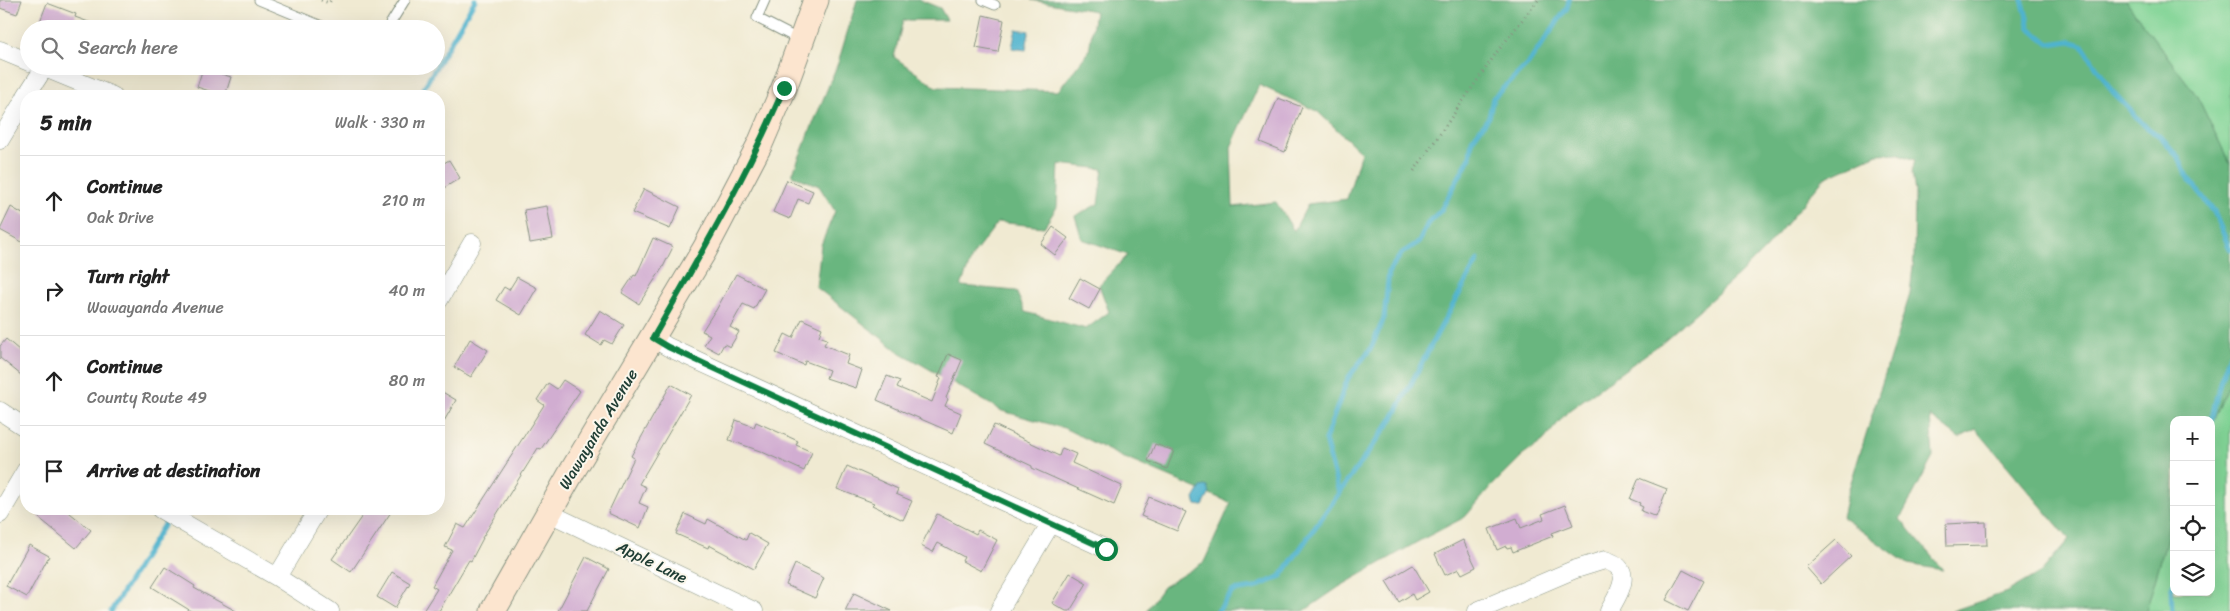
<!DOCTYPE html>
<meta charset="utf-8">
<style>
body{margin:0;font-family:Sriracha,sans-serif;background:#f6f6f6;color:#222}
.controls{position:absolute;right:15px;bottom:15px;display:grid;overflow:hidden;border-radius:10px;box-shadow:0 5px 20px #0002}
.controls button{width:45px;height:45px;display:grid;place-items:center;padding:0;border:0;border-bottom:1px solid #e0e0e0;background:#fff;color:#222;font:25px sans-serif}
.stop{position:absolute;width:15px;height:15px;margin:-11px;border:4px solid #0b8043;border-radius:50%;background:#fff}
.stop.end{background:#0b8043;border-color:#fff;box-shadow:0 1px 5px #0008}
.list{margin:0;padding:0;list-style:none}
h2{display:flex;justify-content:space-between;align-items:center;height:65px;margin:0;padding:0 20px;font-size:21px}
h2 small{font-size:16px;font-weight:400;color:#767676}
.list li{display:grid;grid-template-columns:32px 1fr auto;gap:15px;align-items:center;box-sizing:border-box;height:90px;padding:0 20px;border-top:1px solid #e0e0e0}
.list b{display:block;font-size:19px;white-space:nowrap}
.list p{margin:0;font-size:16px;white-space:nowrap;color:#767676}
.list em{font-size:16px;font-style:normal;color:#767676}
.icon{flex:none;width:28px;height:28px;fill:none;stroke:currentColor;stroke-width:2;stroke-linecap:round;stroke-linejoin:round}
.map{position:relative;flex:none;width:2230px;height:611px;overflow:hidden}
.search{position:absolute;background:#fff;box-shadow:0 5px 20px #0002;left:20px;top:20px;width:425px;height:55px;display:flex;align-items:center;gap:12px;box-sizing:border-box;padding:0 18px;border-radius:28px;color:#767676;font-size:19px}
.panel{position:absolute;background:#fff;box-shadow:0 5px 20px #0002;left:20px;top:90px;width:425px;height:425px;border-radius:20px}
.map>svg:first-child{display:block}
.green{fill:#82d496;stroke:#508865}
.forest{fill:#69b67f;stroke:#447a5a;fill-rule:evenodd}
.water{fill:#4fb3ce;stroke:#377881}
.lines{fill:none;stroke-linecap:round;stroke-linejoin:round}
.stream{stroke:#4fb3ce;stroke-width:5}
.building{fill:#d1add1}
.lane-casing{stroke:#889483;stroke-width:11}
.street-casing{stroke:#889483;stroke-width:19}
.secondary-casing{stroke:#889483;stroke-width:27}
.path{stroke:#889483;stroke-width:3;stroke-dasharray:1 4;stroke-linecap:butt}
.lane{stroke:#fff;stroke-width:9}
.street{stroke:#fff;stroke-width:18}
.secondary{stroke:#fce5cf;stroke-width:25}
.route{stroke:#0b8043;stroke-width:6}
.labels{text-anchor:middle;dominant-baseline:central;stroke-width:4;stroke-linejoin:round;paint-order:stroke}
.street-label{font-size:16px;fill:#1f3d34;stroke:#fbf7ec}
</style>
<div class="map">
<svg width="2230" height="611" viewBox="0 0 2230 611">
<rect width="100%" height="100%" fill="#fbf7ec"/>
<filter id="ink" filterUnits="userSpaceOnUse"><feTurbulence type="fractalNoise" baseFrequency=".02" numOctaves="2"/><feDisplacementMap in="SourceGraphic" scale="10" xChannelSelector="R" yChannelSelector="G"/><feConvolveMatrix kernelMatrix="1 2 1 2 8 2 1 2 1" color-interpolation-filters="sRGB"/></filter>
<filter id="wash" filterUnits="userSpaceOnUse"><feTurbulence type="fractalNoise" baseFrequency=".0096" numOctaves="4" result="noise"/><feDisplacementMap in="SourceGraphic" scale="20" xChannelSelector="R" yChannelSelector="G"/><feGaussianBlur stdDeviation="1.12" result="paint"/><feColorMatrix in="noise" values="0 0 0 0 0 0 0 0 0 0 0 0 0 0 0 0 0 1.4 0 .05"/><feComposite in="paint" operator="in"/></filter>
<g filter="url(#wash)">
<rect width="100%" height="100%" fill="#f0ead2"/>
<path class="green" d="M2125,0H2230V164L2197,96Z
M2230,382V611H2146L2166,542L2174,477V592H2211V425Z"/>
<path class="forest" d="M857,0H920L940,8L947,20H903L894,57L936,87L1058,91L1089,51L1095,11L1031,0H2125L2197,96L2230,164V382L2211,425V420H2174V477L2166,542L2146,611H1952L2007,592L2041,572L2069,539L1976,429L1959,438L1930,416L1933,457L1900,519L1943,570L1908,564L1842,517L1847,495L1910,294L1914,257L1915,191L1912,173L1915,160L1897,153L1877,154L1824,178L1766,248L1741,273L1660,344L1568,411L1543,441L1522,456L1491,487L1465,517L1419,541L1339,587L1304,611H1146L1163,587L1204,562L1231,503L1122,457L1064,428L1002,411L898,351L816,287L821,245L835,211L819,186L792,175L838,63ZM1259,85L1317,111L1361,152L1347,199L1308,204L1294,231L1276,202L1233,207L1231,147ZM1059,164L1103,169L1098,204L1075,216L1082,239L1128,255L1099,285L1109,312L1086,329L1025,312L1016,291L961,286L973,255L998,222L1044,227L1057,207Z"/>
<path class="water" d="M1016,29L1029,31L1026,50L1012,48Z
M1205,486L1208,487L1210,493L1203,506L1196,505L1194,499L1201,487Z"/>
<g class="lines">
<path class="stream" d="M2022,0L2030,28L2049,44L2070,41L2082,45L2112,91L2146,127L2161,137L2179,158L2186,175L2214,212L2230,249
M419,96L475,0
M2211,421L2220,382L2230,354
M1339,493L1393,418L1437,334L1478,260
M111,611L168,518
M1218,611L1233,591L1254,588L1281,576L1339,493L1325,440L1348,378L1371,348L1384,318L1389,271L1402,253L1419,242L1428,223L1441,210L1470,157L1472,140L1489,117L1493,98L1528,64L1567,8L1569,0
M2172,611L2171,589L2174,583"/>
</g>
<g id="blocks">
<path class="building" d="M0,0H22L17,14L0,8Z
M47,3L76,14L75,17L102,27V29H51L39,24Z
M983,15L1004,20L998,52L976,48Z
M203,68L231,77L225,96L197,87Z
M1278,98L1302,107L1285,152L1260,142Z
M449,160L460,178L439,191V166Z
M787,180L813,191L808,203L798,199L790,219L773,212Z
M644,189L680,207L670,229L632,213Z
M547,206L553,239L530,243L524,210Z
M11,207L26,216V234L22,242L0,230Z
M1053,227L1068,238L1055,255L1041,244Z
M653,238L673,247L663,267L639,304L622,293L634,275L636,276Z
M736,274L765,289L754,309L743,304L730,327L739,332L730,347L724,344L719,353L704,345L710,335L702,331L714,312H715Z
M517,277L537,288L521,315L496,300L504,287L509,290Z
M1080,278L1100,289L1089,309L1069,298Z
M600,310L624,325L612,344L604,340L601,345L585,335Z
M802,319L822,328L819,336L827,339L824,345L849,355L846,364L862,370L856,388L826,378L829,370L805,361L804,365L776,353L785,334L793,338Z
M6,339L26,356V379L0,358V346Z
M470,339L488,350L471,377L454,367Z
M948,354L962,360L946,398L948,399L945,406L961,413L953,433L877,400L887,376L900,381L897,387L932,402L941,378L938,377Z
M563,380L580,391L541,449L538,448L482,538H483L471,561L469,560L439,611H423L437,589L432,586L452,550L445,547L457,524L465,528L544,405L537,400L548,383L557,389Z
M671,384L691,395L639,484L646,487L639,503L648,507L640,528L608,513L634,458L631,456Z
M439,390L456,400L439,430Z
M736,420L754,427L756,422L798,441L796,445L812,452L804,471L760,451L729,440Z
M994,425L1059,456L1062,448L1076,454L1072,463L1122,486L1114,505L1032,468V466L985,444Z
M1155,444L1174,451L1167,469L1148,461Z
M847,466L898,489L896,494L912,501L903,520L872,505L874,503L837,489Z
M1639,478L1667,489L1656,517L1641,511L1643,507L1639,505L1640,503L1630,499Z
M1149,497L1186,512L1177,531L1141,516Z
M1565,505L1573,525L1552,533L1553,536L1513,552L1511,547L1507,548L1506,546L1497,550L1489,529L1517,518L1521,528L1544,519L1542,514Z
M45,509H65L91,530L76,548L38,517Z
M367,509H393L351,572L332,559Z
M685,514L706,524L708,519L746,540L749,533L768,544L754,569L709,545L708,548L676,534Z
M937,514L976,534L978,530L997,540L981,571L962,561L964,557L938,543L933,552L921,546Z
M1986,522L1987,545L1947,546L1946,524Z
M1463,540L1476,567L1462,574L1459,569L1445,575L1435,554Z
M1836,540L1851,556L1821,584L1806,567Z
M29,545L49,556L27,597L6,586Z
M586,557L609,569L587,611H558Z
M795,564L824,578L815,598L786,585Z
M1413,565L1429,592L1415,600L1412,594L1399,602L1386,581Z
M165,567L195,586L194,588L236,611H191L152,587Z
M1683,570L1704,581L1688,611L1666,600Z
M392,572L410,583L395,608L377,597Z
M1070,573L1087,583L1070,611H1066L1052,603Z
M854,593L892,611H845Z"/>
</g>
</g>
<g filter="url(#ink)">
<use href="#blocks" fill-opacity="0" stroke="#889483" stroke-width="1"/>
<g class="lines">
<g class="lane-casing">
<path id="lane" d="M259,0L329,29
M765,0L757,18L800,40
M983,0L995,5
M387,29L405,0"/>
</g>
<g class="street-casing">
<path id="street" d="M0,50L29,62
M40,66L113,96
M26,96L44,68
M0,140L26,97
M439,300L472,243
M653,338L668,347L1106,549
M0,411L26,428
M160,509L277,577L330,611
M549,513L754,611
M0,514L26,470
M277,577L318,509
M999,611L1050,525
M1477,611L1573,570L1605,560C1636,569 1619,593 1609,611"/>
</g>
<g class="secondary-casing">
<path id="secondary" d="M493,611L573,470L705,249L760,144L784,88L816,0"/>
</g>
<path class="path" d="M321,0L329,3L331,0
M1414,171L1497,52L1538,0"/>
<use href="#lane" class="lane"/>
<use href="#street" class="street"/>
<use href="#secondary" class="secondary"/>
</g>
</g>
<g class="lines" filter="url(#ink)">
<path class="route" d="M784,88C747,175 700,256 653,338L668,347L1106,549"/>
</g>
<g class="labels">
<g class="street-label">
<text transform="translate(598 429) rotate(-59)">Wawayanda Avenue</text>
<text transform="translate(652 562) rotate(26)">Apple Lane</text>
</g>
</g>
</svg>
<div class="controls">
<button>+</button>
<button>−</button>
<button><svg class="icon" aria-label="locate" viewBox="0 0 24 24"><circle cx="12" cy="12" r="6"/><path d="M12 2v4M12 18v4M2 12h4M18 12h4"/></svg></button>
<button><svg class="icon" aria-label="layers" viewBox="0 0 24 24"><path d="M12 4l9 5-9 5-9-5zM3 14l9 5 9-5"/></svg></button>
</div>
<div class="stop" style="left:1106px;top:549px"></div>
<div class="stop end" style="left:784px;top:88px"></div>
<div class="search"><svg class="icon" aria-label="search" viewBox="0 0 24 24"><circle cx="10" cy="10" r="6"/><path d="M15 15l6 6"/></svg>Search here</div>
<section class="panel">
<h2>5 min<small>Walk · 330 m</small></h2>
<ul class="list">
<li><svg class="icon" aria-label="ahead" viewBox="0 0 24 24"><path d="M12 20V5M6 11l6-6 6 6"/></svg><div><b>Continue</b><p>Oak Drive</p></div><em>210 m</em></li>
<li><svg class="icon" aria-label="right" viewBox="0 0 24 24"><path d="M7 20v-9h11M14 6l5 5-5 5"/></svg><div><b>Turn right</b><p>Wawayanda Avenue</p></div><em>40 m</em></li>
<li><svg class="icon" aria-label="ahead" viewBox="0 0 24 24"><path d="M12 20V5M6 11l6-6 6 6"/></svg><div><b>Continue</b><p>County Route 49</p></div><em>80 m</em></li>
<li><svg class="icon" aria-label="arrive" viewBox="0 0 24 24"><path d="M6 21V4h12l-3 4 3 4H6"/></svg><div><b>Arrive at destination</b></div></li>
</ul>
</section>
</div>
